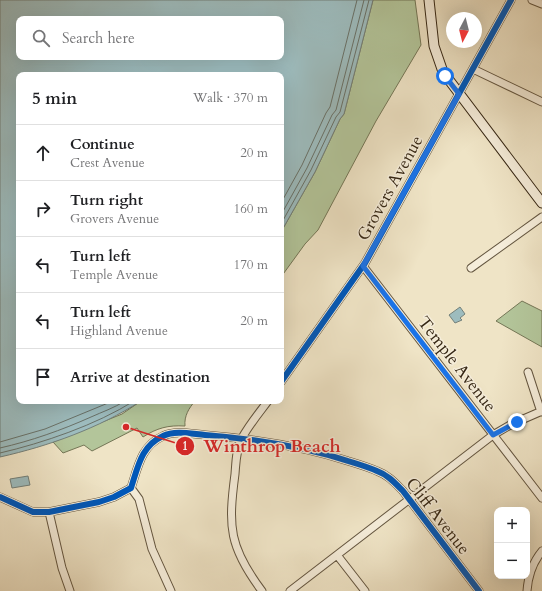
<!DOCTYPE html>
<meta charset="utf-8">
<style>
body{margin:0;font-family:Cardo,serif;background:#f2f2f2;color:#202124}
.controls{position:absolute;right:12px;bottom:12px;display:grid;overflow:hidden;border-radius:8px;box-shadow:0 4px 16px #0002}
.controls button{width:36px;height:36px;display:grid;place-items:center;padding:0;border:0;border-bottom:1px solid #e0e0e0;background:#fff;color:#202124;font:20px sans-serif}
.compass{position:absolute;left:446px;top:12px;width:36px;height:36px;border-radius:50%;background:#fff;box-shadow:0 4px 16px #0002;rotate:187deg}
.stop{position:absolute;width:12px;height:12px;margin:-9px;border:3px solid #1a73e8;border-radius:50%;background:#fff}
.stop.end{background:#1a73e8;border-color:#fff;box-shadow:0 1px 4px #0008}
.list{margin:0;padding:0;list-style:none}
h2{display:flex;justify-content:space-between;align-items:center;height:52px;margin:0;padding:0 16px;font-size:17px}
h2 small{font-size:13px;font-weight:400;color:#757577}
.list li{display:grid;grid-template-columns:26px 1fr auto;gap:12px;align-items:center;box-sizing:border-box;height:56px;padding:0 16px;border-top:1px solid #e0e0e0}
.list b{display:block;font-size:15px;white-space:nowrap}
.list p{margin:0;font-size:13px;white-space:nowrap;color:#757577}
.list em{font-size:13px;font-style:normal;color:#757577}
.icon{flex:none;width:22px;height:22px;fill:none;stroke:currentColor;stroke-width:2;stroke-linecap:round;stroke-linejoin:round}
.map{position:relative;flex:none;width:542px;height:591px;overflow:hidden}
.search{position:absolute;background:#fff;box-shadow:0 4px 16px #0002;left:16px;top:16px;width:268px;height:44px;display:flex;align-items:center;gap:10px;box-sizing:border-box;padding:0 14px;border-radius:8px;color:#757577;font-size:15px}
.panel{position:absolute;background:#fff;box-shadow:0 4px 16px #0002;left:16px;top:72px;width:268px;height:332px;border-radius:8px}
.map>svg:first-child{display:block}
.green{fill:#b3c59a;stroke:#747656}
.water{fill:#9dbcbe;stroke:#73807a;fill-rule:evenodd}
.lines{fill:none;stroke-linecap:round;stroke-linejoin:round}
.shore{stroke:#697168;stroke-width:1}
.minor-casing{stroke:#645640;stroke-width:9}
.secondary-casing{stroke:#352613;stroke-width:11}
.minor{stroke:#f5edda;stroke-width:7}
.secondary{stroke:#f5edda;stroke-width:9}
.cycleway-casing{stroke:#f5edda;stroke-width:8}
.cycleway{stroke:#0057b8;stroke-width:6}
.route{stroke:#1a73e8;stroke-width:5}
.labels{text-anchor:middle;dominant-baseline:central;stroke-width:3;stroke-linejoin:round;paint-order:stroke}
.street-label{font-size:17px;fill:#352613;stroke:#f5edda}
.leader{fill:none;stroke:#d62828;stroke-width:1.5}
.callout-dot{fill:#d62828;stroke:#f5edda;stroke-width:1.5}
.mark-label{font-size:12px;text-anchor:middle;font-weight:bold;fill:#fff}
.callout-label{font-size:18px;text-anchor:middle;font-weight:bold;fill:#d62828;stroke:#f5edda;stroke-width:3;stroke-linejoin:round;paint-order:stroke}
</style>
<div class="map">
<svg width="542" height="591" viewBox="0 0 542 591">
<rect width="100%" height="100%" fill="#efe4c6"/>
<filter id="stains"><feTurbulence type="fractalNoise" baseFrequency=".005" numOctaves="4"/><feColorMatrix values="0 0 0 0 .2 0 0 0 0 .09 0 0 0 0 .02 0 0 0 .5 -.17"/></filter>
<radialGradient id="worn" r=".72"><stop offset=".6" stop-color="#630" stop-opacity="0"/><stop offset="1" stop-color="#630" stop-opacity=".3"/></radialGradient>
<path class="green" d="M373,0H415L421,45L376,121L318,230L305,244L281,277V232L315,172L340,119L344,114Z
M522,301L542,311V347L496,321Z
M141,401H195C189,408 184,416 185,426C168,425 157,428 143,437L137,428L92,451L84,445L63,453L53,442L122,414Z"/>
<path class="water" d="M0,0H373L344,114L340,119L315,172L281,232V75H19V401H141C99,428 49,446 0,457ZM19,19H281V57H19Z
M460,307L465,314L460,318L462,320L455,323L449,315Z
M28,476L30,485L12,488L10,479Z"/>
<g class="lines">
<path class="shore" d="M281,203L302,165L326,113L330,107L357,0
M281,215L307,168L332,115L336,110L364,0
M281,224L311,170L336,117L340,112L369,0
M0,442L45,429L113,401
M0,448C31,441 62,430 91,417C102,412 114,408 125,401
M0,453C43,443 96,425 134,401"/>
<g class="minor-casing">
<path id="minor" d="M532,0L542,4
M473,69L542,102
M363,266L542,498
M471,268L542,217
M528,372L541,412
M281,382L365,263L511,0
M131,488L139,499L152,549L171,591
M0,497L33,512H49L99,502L114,497L131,488C138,467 141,446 163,436C175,430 192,434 205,435C254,439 302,446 348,461C358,464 368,467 377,471C388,475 395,483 403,491L479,591
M49,512L62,568L70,591
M337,555L365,591
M262,591C229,547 228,527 235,474C236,462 236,449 242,438C249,425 259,413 268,401
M290,591L493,435L512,424L542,411
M527,591C528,577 533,562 542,551"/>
</g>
<g class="secondary-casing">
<path id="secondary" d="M429,0L434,46L443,72L542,203"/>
</g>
<use href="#minor" class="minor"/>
<use href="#secondary" class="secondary"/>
<g class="cycleway-casing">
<path id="cycleway" d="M281,382L365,263L511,0
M0,497L33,512H49L99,502L114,497L131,488C138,467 141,446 163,436C175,430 192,434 205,435C254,439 302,446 348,461C358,464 368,467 377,471C388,475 395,483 403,491L479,591"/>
</g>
<use href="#cycleway" class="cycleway"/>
</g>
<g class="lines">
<path class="route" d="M445,76L459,94L363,266L493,435L517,422"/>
</g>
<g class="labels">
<g class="street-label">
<text transform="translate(390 188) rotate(-61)">Grovers Avenue</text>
<text transform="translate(457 364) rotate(52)">Temple Avenue</text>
<text transform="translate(438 516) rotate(52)">Cliff Avenue</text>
</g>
</g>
<path class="leader" d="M126 427L185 446"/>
<g class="callout-dot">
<circle cx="126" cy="427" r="4"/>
<circle cx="185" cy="446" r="10"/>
</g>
<g class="mark-label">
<text x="185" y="450">1</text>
</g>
<g class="callout-label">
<text x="272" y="452">Winthrop Beach</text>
</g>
<rect width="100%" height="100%" filter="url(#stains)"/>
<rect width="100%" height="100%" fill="url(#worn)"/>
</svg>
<div class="controls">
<button>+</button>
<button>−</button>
</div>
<svg class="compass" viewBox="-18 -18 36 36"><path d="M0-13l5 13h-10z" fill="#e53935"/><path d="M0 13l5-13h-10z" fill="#757577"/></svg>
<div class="stop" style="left:445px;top:76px"></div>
<div class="stop end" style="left:517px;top:422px"></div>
<div class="search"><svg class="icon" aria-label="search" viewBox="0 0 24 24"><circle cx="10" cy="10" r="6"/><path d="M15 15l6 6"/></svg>Search here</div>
<section class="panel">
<h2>5 min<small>Walk · 370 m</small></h2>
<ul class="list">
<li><svg class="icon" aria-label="ahead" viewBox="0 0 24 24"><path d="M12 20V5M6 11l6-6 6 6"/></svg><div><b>Continue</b><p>Crest Avenue</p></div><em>20 m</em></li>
<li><svg class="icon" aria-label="right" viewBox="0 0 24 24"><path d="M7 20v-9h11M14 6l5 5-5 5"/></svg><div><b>Turn right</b><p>Grovers Avenue</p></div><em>160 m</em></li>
<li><svg class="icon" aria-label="left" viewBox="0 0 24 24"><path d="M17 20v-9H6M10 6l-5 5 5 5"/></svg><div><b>Turn left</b><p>Temple Avenue</p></div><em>170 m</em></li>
<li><svg class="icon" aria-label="left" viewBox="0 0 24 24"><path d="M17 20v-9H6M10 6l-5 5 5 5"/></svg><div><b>Turn left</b><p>Highland Avenue</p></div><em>20 m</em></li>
<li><svg class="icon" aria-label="arrive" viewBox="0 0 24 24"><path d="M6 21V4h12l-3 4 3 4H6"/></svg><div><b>Arrive at destination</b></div></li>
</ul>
</section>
</div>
